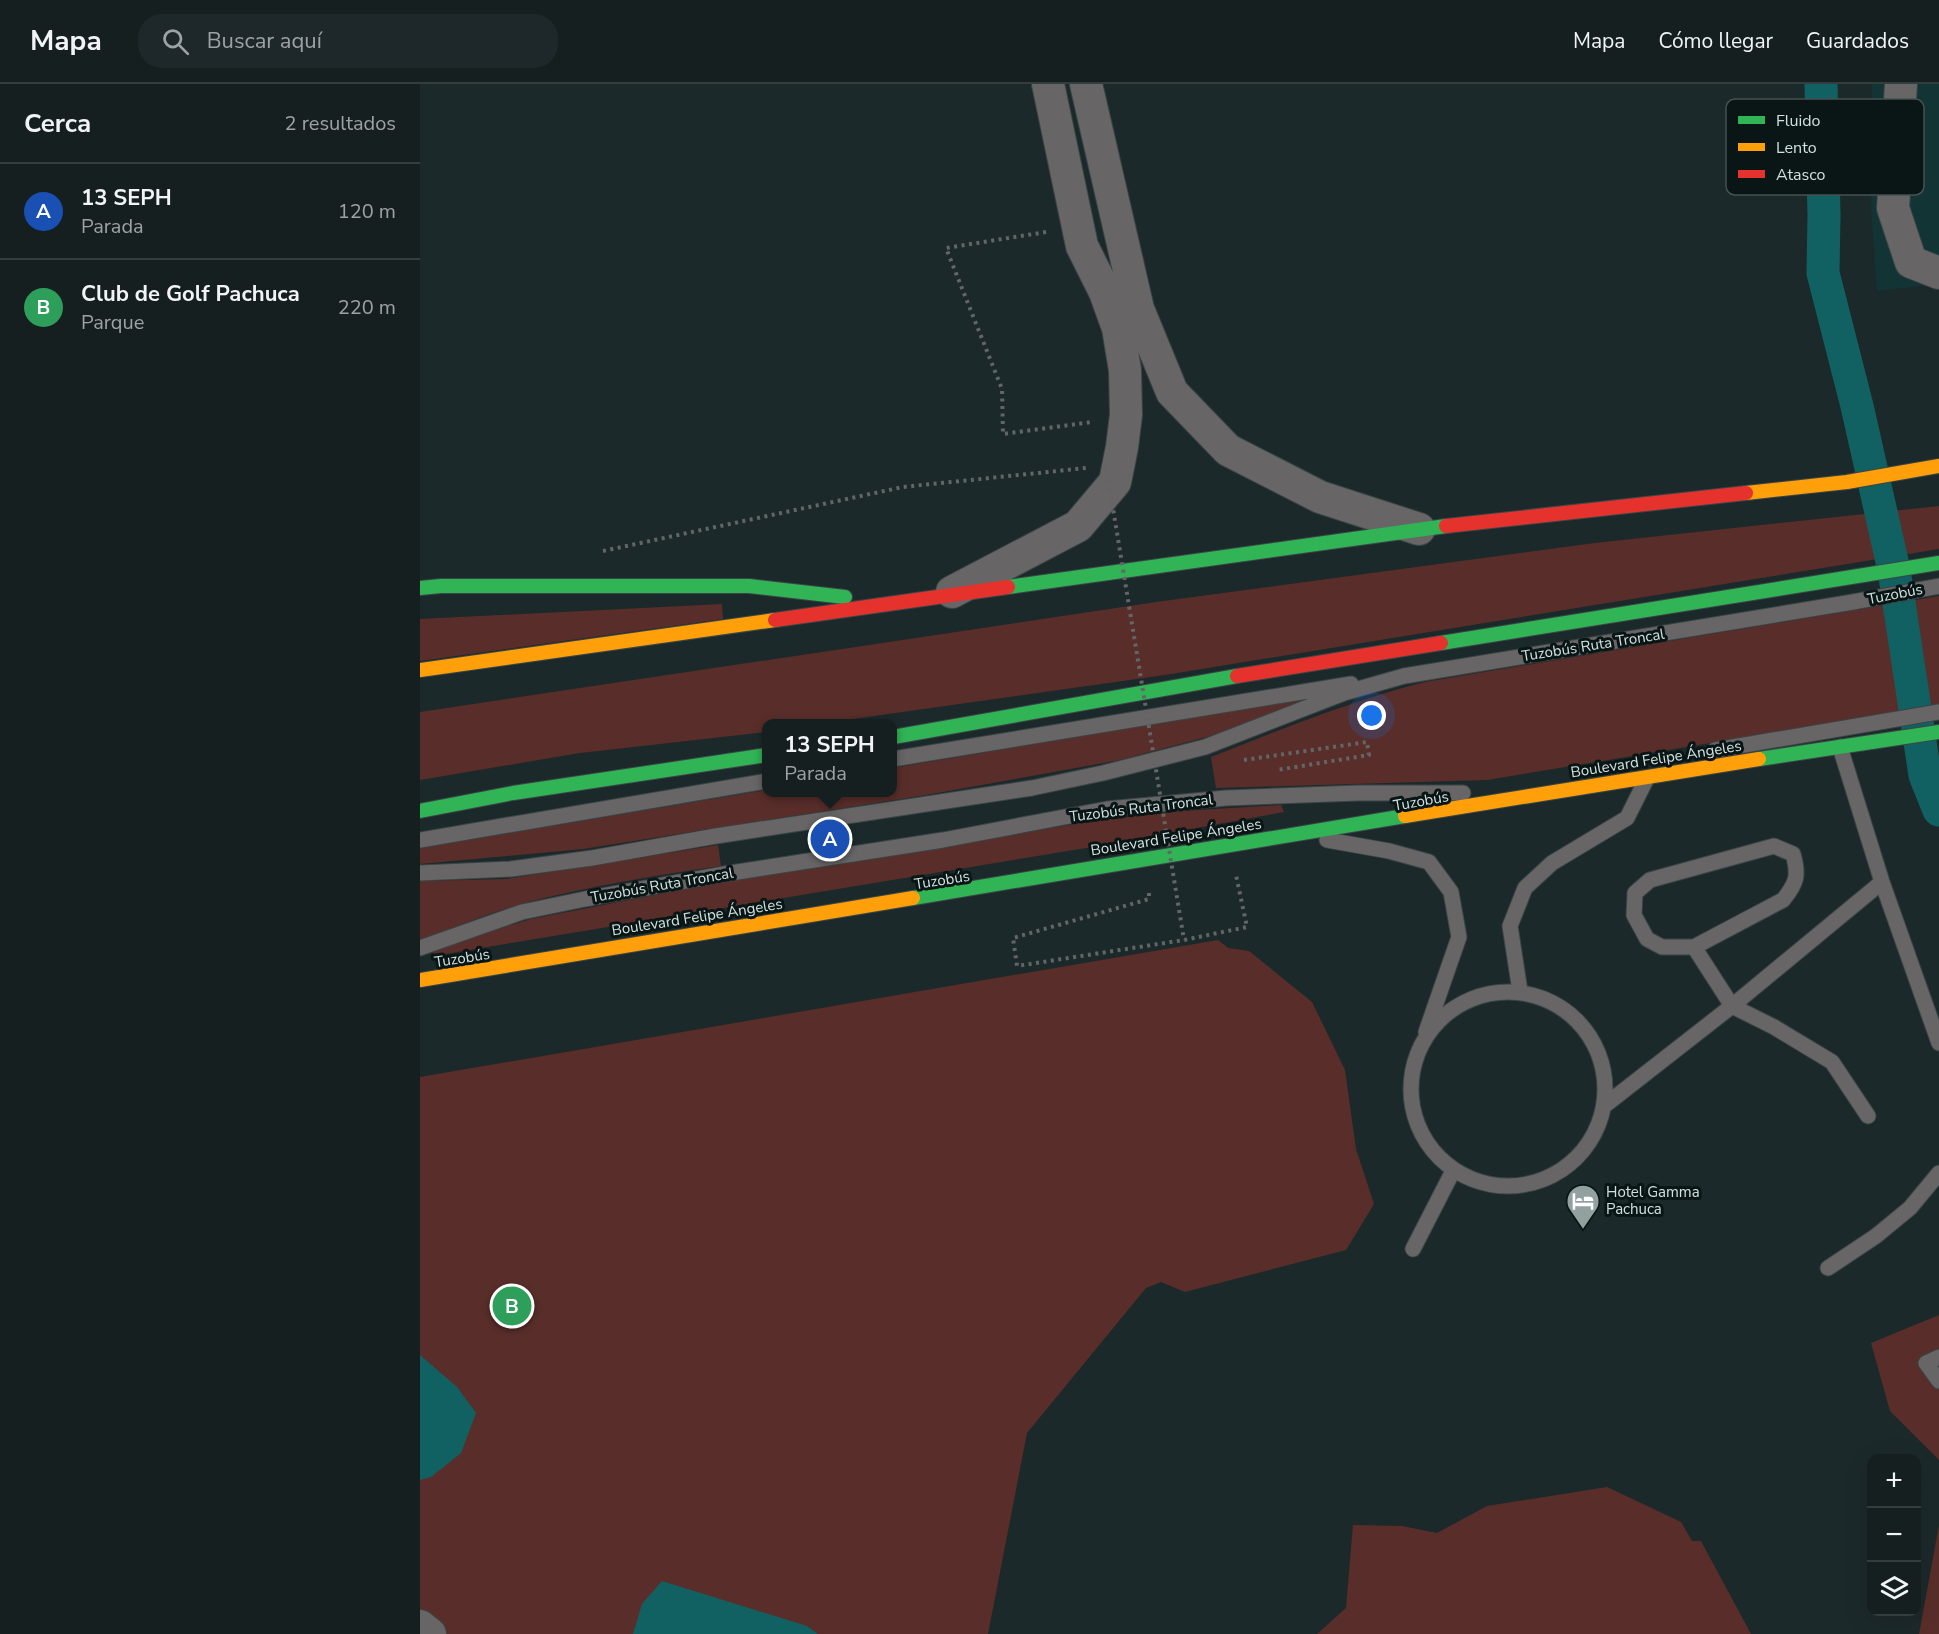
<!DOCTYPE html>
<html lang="es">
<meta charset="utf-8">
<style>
body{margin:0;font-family:"Nunito Sans",sans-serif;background:#1e2729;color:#f1f3f6}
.controls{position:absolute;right:18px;bottom:18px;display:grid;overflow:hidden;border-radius:12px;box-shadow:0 6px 24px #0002}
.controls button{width:54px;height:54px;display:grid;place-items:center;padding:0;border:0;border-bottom:2px solid #343d3e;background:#151f20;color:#f1f3f6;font:30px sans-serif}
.you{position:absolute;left:952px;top:632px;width:21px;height:21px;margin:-15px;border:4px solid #fff;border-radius:50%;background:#1a73e8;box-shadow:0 0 0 9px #1a73e833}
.badge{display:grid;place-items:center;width:39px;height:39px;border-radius:50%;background:#92a0a0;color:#fff;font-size:20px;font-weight:700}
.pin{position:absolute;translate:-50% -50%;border:3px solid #fff;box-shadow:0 2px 6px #0006}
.popup{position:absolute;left:342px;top:635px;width:135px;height:78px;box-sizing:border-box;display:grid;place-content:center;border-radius:12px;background:#151f20;filter:drop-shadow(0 2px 4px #0005);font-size:20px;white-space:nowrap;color:#9da2a5}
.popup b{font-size:22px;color:#f1f3f6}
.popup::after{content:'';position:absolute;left:50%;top:100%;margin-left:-12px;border:12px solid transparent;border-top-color:#151f20}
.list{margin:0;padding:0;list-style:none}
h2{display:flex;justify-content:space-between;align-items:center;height:78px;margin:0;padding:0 24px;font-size:26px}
h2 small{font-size:20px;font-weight:400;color:#9da2a5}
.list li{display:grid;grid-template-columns:39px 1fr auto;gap:18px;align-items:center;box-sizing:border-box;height:96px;padding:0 24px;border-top:2px solid #343d3e}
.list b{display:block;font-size:22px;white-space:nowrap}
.list p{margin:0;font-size:20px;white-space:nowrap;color:#9da2a5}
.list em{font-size:20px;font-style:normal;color:#9da2a5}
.icon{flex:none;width:33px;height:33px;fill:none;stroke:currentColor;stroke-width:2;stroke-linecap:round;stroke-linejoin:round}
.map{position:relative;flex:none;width:1519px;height:1550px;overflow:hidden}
header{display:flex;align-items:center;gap:36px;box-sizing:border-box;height:84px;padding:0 30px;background:#151f20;border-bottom:2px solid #343d3e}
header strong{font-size:28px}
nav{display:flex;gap:33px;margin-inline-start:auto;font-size:21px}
.search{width:420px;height:54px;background:#1e2729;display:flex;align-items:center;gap:15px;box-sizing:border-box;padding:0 21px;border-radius:24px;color:#9da2a5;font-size:22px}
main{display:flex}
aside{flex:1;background:#151f20}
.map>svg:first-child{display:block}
.built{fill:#123435}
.green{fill:#592e2a}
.water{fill:#116163}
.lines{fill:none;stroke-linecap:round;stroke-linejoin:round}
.canal{stroke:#116163;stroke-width:33}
.lane-casing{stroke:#3a4546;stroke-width:17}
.street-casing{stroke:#3a4546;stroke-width:34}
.fast-casing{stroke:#3a4546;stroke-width:16}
.slow-casing{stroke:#3a4546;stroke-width:16}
.jam-casing{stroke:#3a4546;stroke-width:16}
.path{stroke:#636566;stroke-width:4;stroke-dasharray:3 4.5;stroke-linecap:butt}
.lane{stroke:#676566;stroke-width:15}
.street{stroke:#676566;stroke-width:32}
.fast{stroke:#30b455;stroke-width:14}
.slow{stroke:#ff9f0a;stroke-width:14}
.jam{stroke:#e5322d;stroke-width:14}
.path-bridge{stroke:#636566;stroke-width:4;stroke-dasharray:3 4.5;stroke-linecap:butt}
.labels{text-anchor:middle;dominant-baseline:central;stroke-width:6;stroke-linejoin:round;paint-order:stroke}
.street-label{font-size:15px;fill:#d1e0e0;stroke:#0a1515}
.poi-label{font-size:15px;fill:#d1e0e0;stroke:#0a1515;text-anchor:start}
.key{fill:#0a1515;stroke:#465252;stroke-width:1.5}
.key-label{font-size:16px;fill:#d1e0e0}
</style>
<header>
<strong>Mapa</strong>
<div class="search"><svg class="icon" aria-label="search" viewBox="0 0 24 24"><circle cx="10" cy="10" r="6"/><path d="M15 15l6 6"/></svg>Buscar aquí</div>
<nav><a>Mapa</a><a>Cómo llegar</a><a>Guardados</a></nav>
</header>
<main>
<aside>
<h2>Cerca<small>2 resultados</small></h2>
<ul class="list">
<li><span class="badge" style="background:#1a4fb4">A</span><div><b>13 SEPH</b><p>Parada</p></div><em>120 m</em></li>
<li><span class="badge" style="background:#2e9e5b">B</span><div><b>Club de Golf Pachuca</b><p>Parque</p></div><em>220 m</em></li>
</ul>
</aside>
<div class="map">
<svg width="1519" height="1550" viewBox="0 0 1519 1550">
<rect width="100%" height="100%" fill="#1c292a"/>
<path class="built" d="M1452,0H1519V200L1457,207L1451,124Z"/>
<path class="green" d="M1519,422V465L745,591L404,639L347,640V648L160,669L0,696V628L736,518L1175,459Z
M1519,512V621L1067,696L796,704L791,673C862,645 931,617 1005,598Z
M302,520L303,535L0,577V535Z
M877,615L879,619L794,651L700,676L506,711L163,765L0,780V764L347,706V708H473V684Z
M861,721L864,728L672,763L13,872L14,864L111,835L292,800L680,736L763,727Z
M298,761L301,782C236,791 171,802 108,818C71,828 35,843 0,856V797L87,795Z
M798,856L808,864L829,867L892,918L925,986L936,1065L954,1120L926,1166L765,1208L741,1198L726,1204L607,1349L568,1550H0V993Z
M1519,1231V1376L1470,1327L1451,1259Z
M1187,1403L1261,1438L1272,1457H1281L1331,1550H897L926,1524L933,1441L982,1442L1017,1449L1067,1422Z
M1519,1441V1550H1499Z"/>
<path class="water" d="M0,1271L37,1303L56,1329L41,1369L11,1393L0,1396Z
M242,1497L387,1542L398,1550H213L222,1520Z"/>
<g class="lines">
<path class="canal" d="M1401,0L1404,131L1403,189L1437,322L1474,486L1505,691L1519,726"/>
<g class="lane-casing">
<path id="lane" d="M1420,663L1462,798L1519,959
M1295,666L1519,628
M473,675L931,600
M0,756L347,697
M907,756L969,767L1009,778L1031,808L1039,853L1006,948
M1354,762L1373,770C1379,791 1377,799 1363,816L1274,863H1242L1227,855L1214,831L1215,809L1230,796Z
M0,789L91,785L172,774L296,752L612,704L683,689L785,663L924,609L984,592L1433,518L1519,502
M1274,863L1312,922L1462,798
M0,864L102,828L165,815L304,790L523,756L687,725L806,714L938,709H1043
M1100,907L1090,842L1105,804L1132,779L1207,734L1227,694
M991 1005a97 97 0 1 1 194 0a97 97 0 1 1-194 0Z
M1184,1022L1312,922L1354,943L1412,978L1448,1032
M993,1165L1033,1087
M1408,1184L1456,1152L1490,1124L1519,1089
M1519,1273L1506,1279L1519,1297"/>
</g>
<g class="street-casing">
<path id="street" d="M666,0L718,225L752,308L808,366L900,413L999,445
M1481,0L1473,124L1491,178L1519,189
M532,508L658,442L695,398L702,363L706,331L705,286L698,244L685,208L662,162L628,0
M0,1542L10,1550"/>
</g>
<g class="fast-casing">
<path id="fast" d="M588,503L1026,442
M0,504L21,502H329L425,513
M1021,559L1519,479
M473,653L817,592
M1339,675L1519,648
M0,727L93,709L347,671
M493,814L985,732"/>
</g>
<g class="slow-casing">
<path id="slow" d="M1326,409L1427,398L1519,382
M0,586L355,536
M985,732L1339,675
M0,896L493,814"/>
</g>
<g class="jam-casing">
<path id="jam" d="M1026,442L1326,409
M355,536L588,503
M817,592L1021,559"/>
</g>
<path class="path" d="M626,148L526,164L582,305L583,350L672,338
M183,467L483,403L666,384
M824,676L947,658L949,671L857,686
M729,809V815L593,854L597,882L764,856L827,843L816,791"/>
<use href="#lane" class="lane"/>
<use href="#street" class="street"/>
<use href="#fast" class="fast"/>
<use href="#slow" class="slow"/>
<use href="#jam" class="jam"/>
<path class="path-bridge" d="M686,382L764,856"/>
</g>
<defs>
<g id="hotel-pin" transform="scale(1.725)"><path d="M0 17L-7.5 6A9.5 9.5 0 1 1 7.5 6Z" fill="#92a0a0" stroke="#0a1515"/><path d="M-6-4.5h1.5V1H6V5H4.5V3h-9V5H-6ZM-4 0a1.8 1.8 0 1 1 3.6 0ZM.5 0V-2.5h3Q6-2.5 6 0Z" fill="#fff"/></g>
</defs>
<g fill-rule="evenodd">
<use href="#hotel-pin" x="1163" y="1117"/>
</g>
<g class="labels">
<g class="street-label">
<text transform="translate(1475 510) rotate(-11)">Tuzobús</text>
<text transform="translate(1173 561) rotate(-9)">Tuzobús Ruta Troncal</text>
<text transform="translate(1236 675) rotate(-9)">Boulevard Felipe Ángeles</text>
<text transform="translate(1001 717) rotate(-10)">Tuzobús</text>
<text transform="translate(721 724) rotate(-7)">Tuzobús Ruta Troncal</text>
<text transform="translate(756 753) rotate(-9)">Boulevard Felipe Ángeles</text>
<text transform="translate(522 796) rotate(-9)">Tuzobús</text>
<text transform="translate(242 801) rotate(-10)">Tuzobús Ruta Troncal</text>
<text transform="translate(277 833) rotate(-9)">Boulevard Felipe Ángeles</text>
<text transform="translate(42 874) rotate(-9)">Tuzobús</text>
</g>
<g class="poi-label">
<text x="1186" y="1108">Hotel Gamma<tspan x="1186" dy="17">Pachuca</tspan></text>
</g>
</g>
<rect x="1306" y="15" width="198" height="96" rx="9" class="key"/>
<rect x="1318" y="32" width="27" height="8" fill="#30b455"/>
<rect x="1318" y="59" width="27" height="8" fill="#ff9f0a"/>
<rect x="1318" y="86" width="27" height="8" fill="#e5322d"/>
<g class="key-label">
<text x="1356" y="42">Fluido</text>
<text x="1356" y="69">Lento</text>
<text x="1356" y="96">Atasco</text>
</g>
</svg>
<div class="controls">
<button>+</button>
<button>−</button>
<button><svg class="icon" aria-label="layers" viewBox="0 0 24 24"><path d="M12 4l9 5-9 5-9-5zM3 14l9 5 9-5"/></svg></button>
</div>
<div class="you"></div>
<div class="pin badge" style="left:410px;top:755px;background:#1a4fb4">A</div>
<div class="popup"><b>13 SEPH</b>Parada</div>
<div class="pin badge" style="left:92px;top:1222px;background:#2e9e5b">B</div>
</div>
</main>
